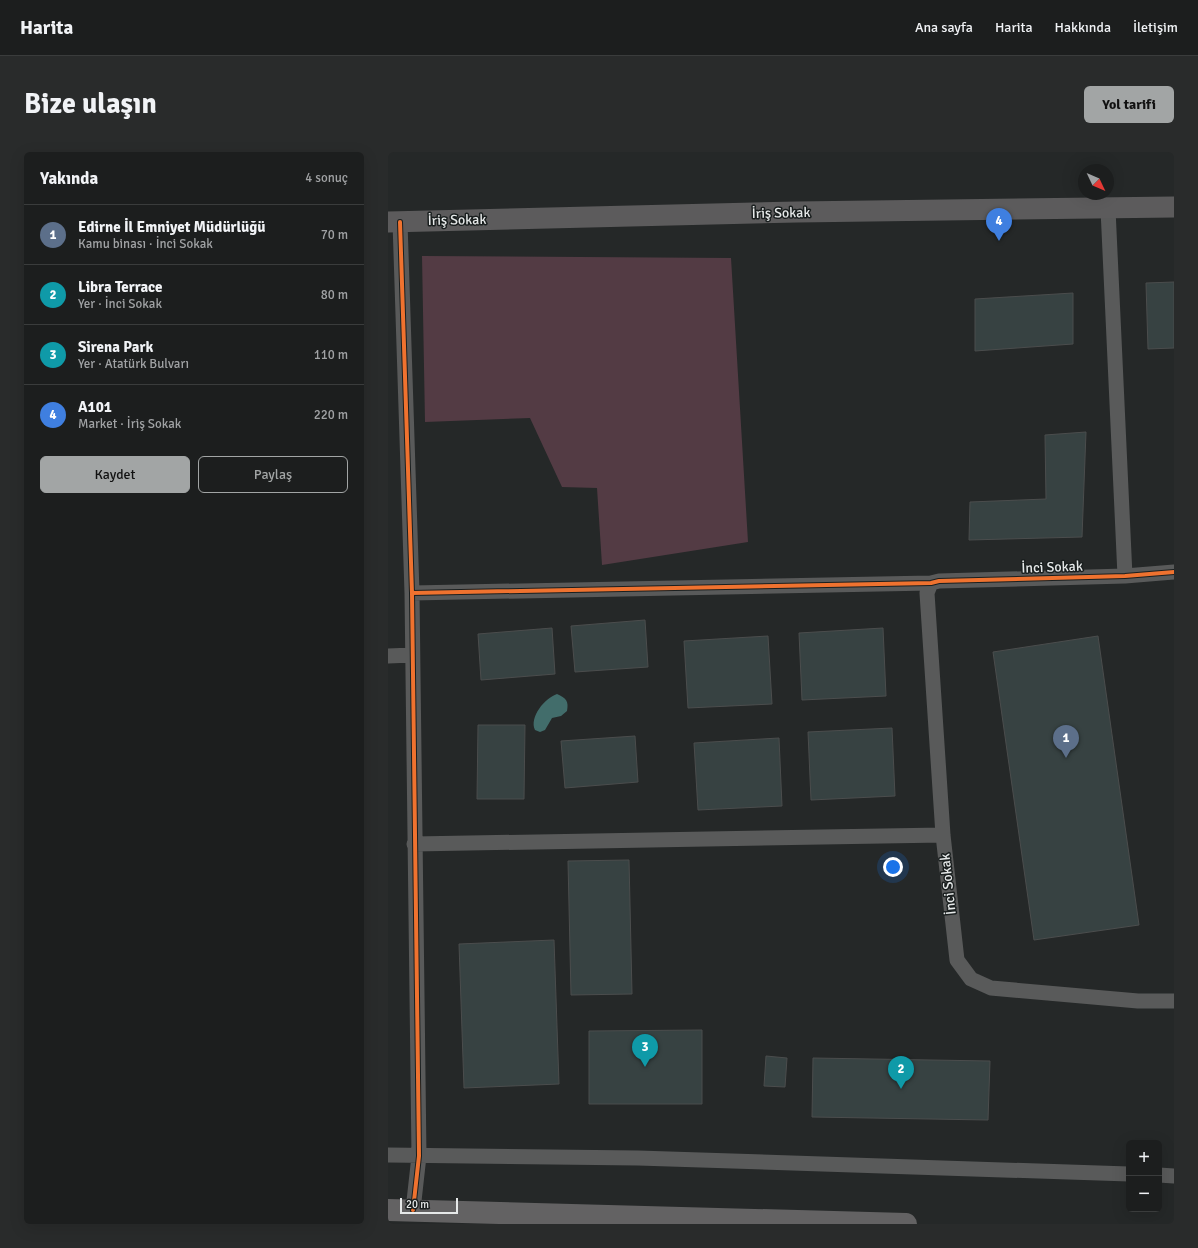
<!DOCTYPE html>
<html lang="tr">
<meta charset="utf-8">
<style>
body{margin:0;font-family:Signika,sans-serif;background:#292b2b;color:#f1f3f6}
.controls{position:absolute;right:12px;bottom:12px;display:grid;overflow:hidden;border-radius:6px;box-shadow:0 4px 16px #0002}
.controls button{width:36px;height:36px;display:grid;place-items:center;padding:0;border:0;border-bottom:1px solid #3a3c3c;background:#1c1e1e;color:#f1f3f6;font:20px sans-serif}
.compass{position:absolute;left:690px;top:12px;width:36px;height:36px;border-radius:50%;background:#1c1e1e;box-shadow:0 4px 16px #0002;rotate:134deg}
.scale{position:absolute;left:12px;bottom:10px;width:58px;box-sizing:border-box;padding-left:4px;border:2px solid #e6e9e9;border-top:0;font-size:11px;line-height:14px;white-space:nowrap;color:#e6e9e9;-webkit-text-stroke:3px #1a1f1f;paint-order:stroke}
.you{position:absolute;left:505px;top:715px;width:14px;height:14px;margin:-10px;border:3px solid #fff;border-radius:50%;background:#1a73e8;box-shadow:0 0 0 6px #1a73e833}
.badge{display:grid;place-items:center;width:26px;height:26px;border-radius:50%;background:#a2a5a5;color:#fff;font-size:13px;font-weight:700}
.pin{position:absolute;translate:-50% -33px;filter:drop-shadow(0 1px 2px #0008)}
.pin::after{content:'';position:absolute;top:21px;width:14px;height:12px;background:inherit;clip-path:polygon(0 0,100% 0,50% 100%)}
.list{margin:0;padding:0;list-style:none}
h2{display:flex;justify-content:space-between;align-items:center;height:52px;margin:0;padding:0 16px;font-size:17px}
h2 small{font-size:13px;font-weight:400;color:#a0a2a4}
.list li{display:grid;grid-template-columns:26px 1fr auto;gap:12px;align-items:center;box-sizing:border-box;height:60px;padding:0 16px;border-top:1px solid #3a3c3c}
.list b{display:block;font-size:15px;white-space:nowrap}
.list p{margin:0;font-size:13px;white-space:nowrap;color:#a0a2a4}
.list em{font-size:13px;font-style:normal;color:#a0a2a4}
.actions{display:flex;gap:8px;padding:12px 16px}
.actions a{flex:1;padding:9px 0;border:1px solid #a2a5a5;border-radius:6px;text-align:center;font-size:14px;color:#a2a5a5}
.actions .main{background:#a2a5a5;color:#111}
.map{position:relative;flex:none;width:786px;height:1072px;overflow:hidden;border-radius:6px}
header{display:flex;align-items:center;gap:24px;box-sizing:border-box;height:56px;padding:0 20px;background:#1c1e1e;border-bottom:1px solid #3a3c3c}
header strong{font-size:19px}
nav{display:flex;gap:22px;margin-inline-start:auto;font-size:14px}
.intro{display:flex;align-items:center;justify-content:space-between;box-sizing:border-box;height:96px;padding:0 24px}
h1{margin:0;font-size:28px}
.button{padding:10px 18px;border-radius:6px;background:#a2a5a5;color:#111;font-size:14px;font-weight:700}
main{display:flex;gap:24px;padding:0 24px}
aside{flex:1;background:#1c1e1e;border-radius:6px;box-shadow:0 4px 16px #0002}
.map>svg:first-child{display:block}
.green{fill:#533b44}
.water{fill:#426d6b}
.building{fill:#374242;stroke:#4b4d4d}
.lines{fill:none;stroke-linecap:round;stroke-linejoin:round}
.minor{stroke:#595a5a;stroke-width:15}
.secondary{stroke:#5c5b5c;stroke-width:21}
.primary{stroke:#636263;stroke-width:22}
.cycleway-casing{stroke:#1a1f1f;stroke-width:6}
.cycleway{stroke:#ef722f;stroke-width:4}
.labels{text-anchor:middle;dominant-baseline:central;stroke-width:3;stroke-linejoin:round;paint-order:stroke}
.street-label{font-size:14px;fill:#e6e9e9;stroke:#1a1f1f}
</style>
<header>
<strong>Harita</strong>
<nav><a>Ana sayfa</a><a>Harita</a><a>Hakkında</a><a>İletişim</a></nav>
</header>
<div class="intro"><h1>Bize ulaşın</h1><a class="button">Yol tarifi</a></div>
<main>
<aside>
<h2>Yakında<small>4 sonuç</small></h2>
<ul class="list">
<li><span class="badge" style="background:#5c6f8a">1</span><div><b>Edirne İl Emniyet Müdürlüğü</b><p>Kamu binası · İnci Sokak</p></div><em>70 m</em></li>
<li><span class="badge" style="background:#0f9aa8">2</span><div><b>Libra Terrace</b><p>Yer · İnci Sokak</p></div><em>80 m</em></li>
<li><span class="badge" style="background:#0f9aa8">3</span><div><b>Sirena Park</b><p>Yer · Atatürk Bulvarı</p></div><em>110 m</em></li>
<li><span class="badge" style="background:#3f7fe0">4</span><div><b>A101</b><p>Market · İriş Sokak</p></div><em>220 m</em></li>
</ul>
<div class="actions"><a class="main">Kaydet</a><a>Paylaş</a></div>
</aside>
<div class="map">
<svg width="786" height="1072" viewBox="0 0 786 1072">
<rect width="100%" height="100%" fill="#252828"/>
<path class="green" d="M34,104L343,106L360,390L214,413L209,336L174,335L142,266L37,270Z"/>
<path class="water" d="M169,542C178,546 181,549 179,559L173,564L164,566L157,578L152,580L147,578C141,565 157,546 169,542Z"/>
<path class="building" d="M786,130V196L760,197L758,131Z
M685,141V192L587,199V147Z
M698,280L694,385L581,388L582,350L658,347L657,283Z
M257,468L260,515L187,520L183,474Z
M164,476L167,522L93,528L90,482Z
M495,476L498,544L414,548L411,481Z
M380,484L384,552L300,556L296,489Z
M710,484L751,773L646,788L605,500Z
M90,573H137L136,647H89Z
M504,576L507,644L423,648L420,580Z
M247,584L250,630L177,636L173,589Z
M391,586L394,654L310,658L306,591Z
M241,708L244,842L183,843L180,709Z
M166,788L171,932L76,936L71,792Z
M314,878V952H201V879Z
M378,904L399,906L397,935L376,934Z
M425,906L602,909L600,968L424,965Z"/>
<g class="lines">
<path class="minor" d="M720,57L737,424
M12,70L24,441L31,1004L25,1058
M543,431L539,441L555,683L569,808L583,827L603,836L750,849H786
M24,441L543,431L551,429L737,424L786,420
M0,504L24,503
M26,692L555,683
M0,1003L250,1006L741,1022
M771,1023L786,1024"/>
<path class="secondary" d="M0,70L409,60L786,55"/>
<path class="primary" d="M0,1058L518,1072"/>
<g class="cycleway-casing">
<path id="cycleway" d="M12,70L24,441L31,1004L25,1058
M24,441L543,431L551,429L737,424L786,420"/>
</g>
<use href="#cycleway" class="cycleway"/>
</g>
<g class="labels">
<g class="street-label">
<text transform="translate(393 61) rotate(-1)">İriş Sokak</text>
<text transform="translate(69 68) rotate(-1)">İriş Sokak</text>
<text transform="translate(664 415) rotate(-2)">İnci Sokak</text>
<text transform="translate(560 732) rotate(-96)">İnci Sokak</text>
</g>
</g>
</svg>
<div class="controls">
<button>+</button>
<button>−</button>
</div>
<svg class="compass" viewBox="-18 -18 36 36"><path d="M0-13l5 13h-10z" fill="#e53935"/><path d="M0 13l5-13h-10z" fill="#a0a2a4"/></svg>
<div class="scale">20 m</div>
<div class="you"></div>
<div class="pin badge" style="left:678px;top:606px;background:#5c6f8a">1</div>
<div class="pin badge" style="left:513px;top:937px;background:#0f9aa8">2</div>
<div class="pin badge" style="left:257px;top:915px;background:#0f9aa8">3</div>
<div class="pin badge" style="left:611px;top:89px;background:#3f7fe0">4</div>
</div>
</main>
